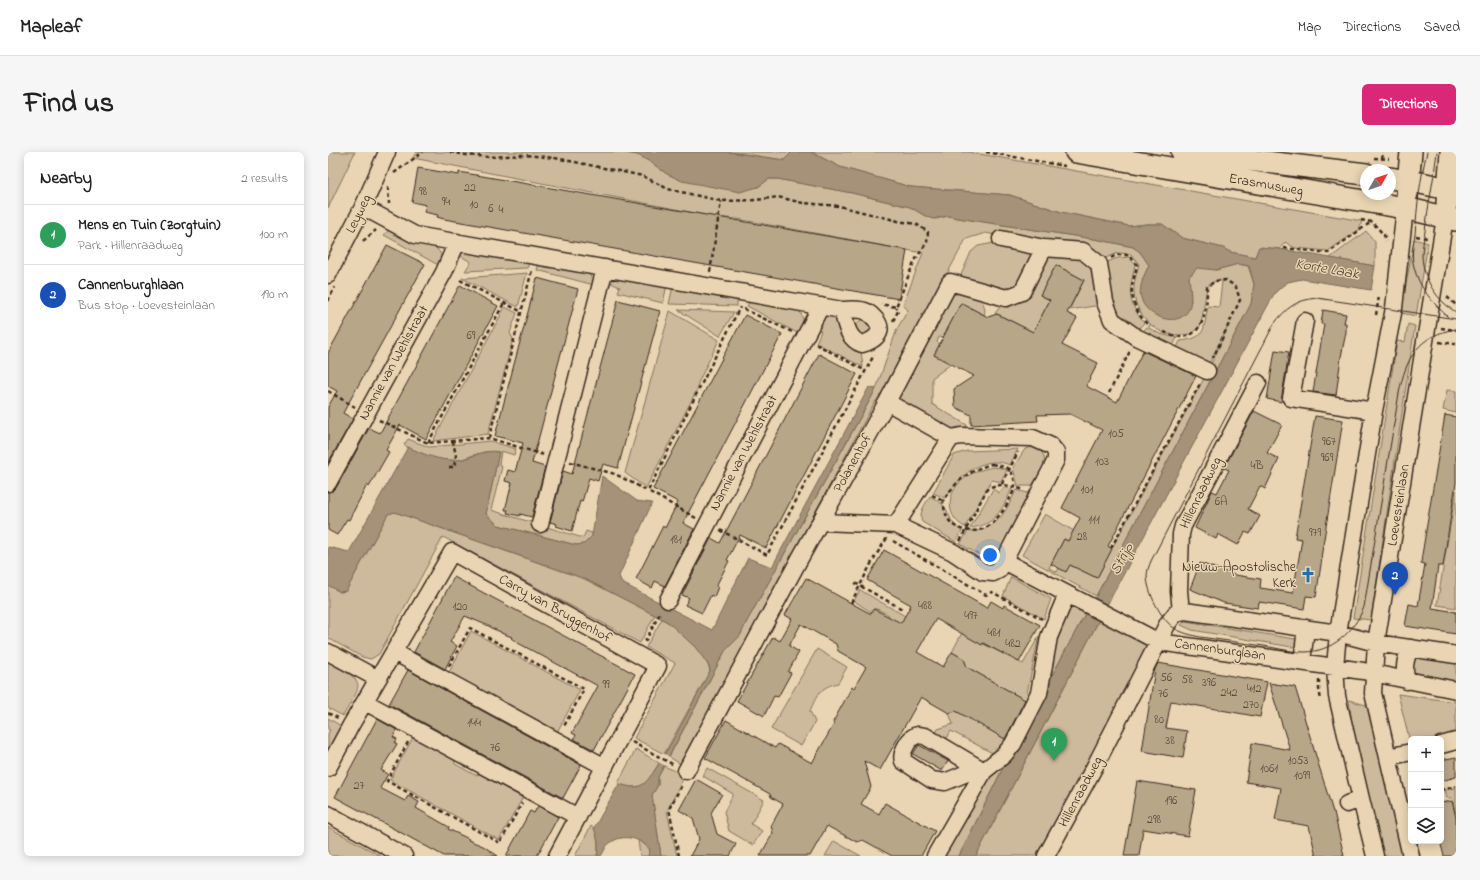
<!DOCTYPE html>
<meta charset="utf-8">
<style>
body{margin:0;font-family:"Indie Flower",sans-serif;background:#f6f6f6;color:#222}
.controls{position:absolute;right:12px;bottom:12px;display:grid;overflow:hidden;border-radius:6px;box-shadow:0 2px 10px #0003}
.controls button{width:36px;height:36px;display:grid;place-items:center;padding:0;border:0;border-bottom:1px solid #e0e0e0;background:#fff;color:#222;font:20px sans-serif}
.compass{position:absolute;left:1032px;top:12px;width:36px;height:36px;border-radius:50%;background:#fff;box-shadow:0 2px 10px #0003;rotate:50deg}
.you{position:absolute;left:662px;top:403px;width:14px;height:14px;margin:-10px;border:3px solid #fff;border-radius:50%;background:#1a73e8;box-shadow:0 0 0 6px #1a73e833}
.badge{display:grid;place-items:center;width:26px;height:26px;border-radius:50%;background:#db2777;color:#fff;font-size:13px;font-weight:700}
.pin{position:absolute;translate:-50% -33px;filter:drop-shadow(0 1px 2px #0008)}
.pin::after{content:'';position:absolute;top:21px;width:14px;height:12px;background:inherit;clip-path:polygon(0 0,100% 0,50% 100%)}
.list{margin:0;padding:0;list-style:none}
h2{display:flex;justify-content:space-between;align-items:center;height:52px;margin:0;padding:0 16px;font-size:17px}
h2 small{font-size:13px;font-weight:400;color:#767676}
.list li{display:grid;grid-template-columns:26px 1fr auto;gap:12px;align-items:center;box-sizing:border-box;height:60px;padding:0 16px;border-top:1px solid #e0e0e0}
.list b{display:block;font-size:15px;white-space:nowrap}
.list p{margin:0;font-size:13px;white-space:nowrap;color:#767676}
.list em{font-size:13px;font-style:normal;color:#767676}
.icon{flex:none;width:22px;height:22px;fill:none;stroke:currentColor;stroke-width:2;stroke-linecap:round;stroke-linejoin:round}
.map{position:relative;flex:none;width:1128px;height:704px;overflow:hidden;border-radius:6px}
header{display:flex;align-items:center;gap:24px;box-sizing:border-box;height:56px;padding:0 20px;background:#fff;border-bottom:1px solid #e0e0e0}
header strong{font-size:19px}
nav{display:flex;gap:22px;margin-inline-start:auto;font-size:14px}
.intro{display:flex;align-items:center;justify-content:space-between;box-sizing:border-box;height:96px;padding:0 24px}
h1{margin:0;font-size:28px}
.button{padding:10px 18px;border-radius:6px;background:#db2777;color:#fff;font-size:14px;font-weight:700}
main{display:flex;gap:24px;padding:0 24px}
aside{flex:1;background:#fff;border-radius:6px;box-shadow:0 2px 10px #0003}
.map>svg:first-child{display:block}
.green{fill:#cdb99b;stroke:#84725c}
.water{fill:#a59278;stroke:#7b6854}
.pier{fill:#e9d5b3}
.building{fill:#b8a689;stroke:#3b2a1e}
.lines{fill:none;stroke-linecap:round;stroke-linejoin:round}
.minor-casing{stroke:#3b2a1e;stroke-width:19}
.major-casing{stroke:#3b2a1e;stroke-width:24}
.path{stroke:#3b2a1e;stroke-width:2.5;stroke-dasharray:4 3;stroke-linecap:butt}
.minor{stroke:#e9d5b3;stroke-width:16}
.major{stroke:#e9d5b3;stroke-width:21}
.tram{stroke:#3b2a1e;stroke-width:1}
.labels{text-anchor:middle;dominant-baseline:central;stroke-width:3;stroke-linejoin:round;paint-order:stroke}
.number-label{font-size:12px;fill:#5a4939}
.street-label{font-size:14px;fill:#3b2a1e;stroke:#e9d5b3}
.poi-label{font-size:14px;fill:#3b2a1e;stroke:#e9d5b3;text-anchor:end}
.water-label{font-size:15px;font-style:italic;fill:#503f30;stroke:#e9d5b3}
</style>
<header>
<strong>Mapleaf</strong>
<nav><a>Map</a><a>Directions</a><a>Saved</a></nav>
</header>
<div class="intro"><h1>Find us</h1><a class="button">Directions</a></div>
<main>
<aside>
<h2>Nearby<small>2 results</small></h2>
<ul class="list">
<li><span class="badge" style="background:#2e9e5b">1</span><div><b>Mens en Tuin (zorgtuin)</b><p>Park · Hillenraadweg</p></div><em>100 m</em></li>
<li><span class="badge" style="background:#1a4fb4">2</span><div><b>Cannenburghlaan</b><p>Bus stop · Loevesteinlaan</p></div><em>190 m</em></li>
</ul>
</aside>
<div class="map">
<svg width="1128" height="704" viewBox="0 0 1128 704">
<rect width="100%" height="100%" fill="#e9d5b3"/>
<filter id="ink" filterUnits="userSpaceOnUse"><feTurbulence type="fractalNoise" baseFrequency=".025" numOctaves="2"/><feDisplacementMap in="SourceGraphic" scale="8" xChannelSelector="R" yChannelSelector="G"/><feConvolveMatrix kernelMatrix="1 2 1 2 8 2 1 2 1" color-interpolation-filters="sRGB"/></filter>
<g filter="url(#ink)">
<path class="green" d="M0,0H27L0,56Z
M88,0H292L310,3L324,11L339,22L430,35L441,27H449L524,41L582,55L599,65L608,67L620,64L630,66L772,88L805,95L812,100L821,113L814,128L863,150L861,125L869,115L888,118L910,112L920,114L926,132L923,152L768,444L694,403L717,362L746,379L740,389L736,387L721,416L729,420L731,416L742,413L769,426L784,396L881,217L901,172L879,216L847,200L852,189C879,186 875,178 880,154L891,155L894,130L897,129H887L879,135L873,173L864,182C858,182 851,183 845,183C825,181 806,159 806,140C805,131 809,121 811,112L803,102L790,101L773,108L658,81L638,87L556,238L545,253L464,403L471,408L356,614L341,605L397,499L412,484L418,471L548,237L569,177L580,158L575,153L595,101L409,67L388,65L85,6Z
M401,0H464L457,8Z
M483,0H640L1034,69L1031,78L1000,99L967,96L957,90L952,97L931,95L927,105L902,100L895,96L854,86L834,72H819L801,74L733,60L682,43L583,35L512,15Z
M62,77C77,82 123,91 112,114L56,83Z
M1038,79L1047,90V114L1002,106Z
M1086,87L1100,91L1088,164L1073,161Z
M666,91L699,97L706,102L692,139L680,142L634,128L633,123L643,100L650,94Z
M138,99L202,109L199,116L137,119L143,110L131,103Z
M717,100L751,101L768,113L773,153L741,158L756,128L728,113L712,143L722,148L705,180L667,161Z
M801,105L807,112C802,140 797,146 816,171L808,179L785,159L776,111L790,106Z
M211,111L261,121L266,133L209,118Z
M199,121L190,155L134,126H135Z
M288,125L339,133L335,151L290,140L292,135L283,131Z
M345,134L409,144V154L341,152Z
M634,141L653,147C656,153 658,157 656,163L633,151L615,186L611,185L609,190L612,192L606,203L623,212L604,226V252L639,273L633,284L567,244L618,144Z
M423,147L471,158C477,168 476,172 471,182L419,154Z
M177,155L189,161L182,181L185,187L160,282L105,289Z
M350,158L406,160L392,184Z
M342,159L391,188L370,231V236L318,336L297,321Z
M496,161H507L533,199L535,215L488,191L493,179L487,176Z
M533,168C543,168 545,175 541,183L530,184L527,173Z
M1080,172L1087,174L1043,468L1025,466L1069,189L1077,190Z
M819,175L832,182L849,186L843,197L812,182Z
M1119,238L1128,239V261L1115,258Z
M80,287L101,295L162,289L188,297L186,303L173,299L171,313L174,315L163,358L255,386L258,379L264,381V384L256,392L248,393L170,373L158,362L171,300C156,297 145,304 131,308C114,311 90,301 76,293Z
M705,295C727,303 712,322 703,334H690L685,316L697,297Z
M690,297L682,313C677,311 672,310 667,310C645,310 628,330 617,346L605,341L626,303L639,299Z
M665,315L673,316L679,318L673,330L664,328L637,375C619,366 618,345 631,331C639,322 654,317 665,315Z
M676,335L684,337C674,357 667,374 642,376L665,337L671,341Z
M688,338L700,341L692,360L667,407L660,408L632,392L640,379C667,381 678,360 688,338Z
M1128,338V456L1109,453Z
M602,344C606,347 610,348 613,351C623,359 620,371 634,379L628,390L594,370C590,361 597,353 602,344Z
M67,360L257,427L327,463L312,491L115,385L51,502L43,507L34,505L0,486V433L12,440L18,439L60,362Z
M683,425L723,447L716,467L675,444Z
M532,438L577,464L564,486L554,479L561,463L549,457H545L543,460L526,449Z
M739,452L758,460L681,604L631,704H611L650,628L680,604L724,486Z
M334,467C348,474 379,503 382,519L336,602L306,586L347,511L318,495Z
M771,468L819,492L764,613L716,704H648Z
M857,469L967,487L970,494L964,495L864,478L853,473Z
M143,479L252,538L228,582L119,524Z
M634,481L695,512L711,484L699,541L706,543L670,604L623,579L618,588L607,582L610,577L625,572L621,561L624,560L626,558L679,587L700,550L635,513L637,510L636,507L624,500Z
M489,497L519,515L510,531C492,535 489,543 482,559L487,570L473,594L443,577Z
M1091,505L1128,511V532L1083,522L1084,508Z
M0,510C38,531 36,528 15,564L0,556Z
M1070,542L1128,550V585L1113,587H1083V594Z
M1021,548L1041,554L1076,704H1055L1025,580Z
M0,566L13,574L0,604V582L2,578L0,577Z
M86,586L126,606L127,612L147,623L152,622L193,645L194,647L171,688L62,628L84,587Z
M308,597L331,611C319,631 316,640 291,632L290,631Z
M336,614L354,622L356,625L339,659L349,704H333L324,643L330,633V625Z
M379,616L436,648L423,672L434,679L425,693L401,679L396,660L405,642L375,624Z
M1128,636V662L1124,646H1119L1117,638Z
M263,674L266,676C270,686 271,693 269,704H247Z
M0,675L53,704H0Z
M310,688L319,694L322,698L320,704H312Z
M506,689L533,704H497Z"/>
<path class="water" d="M292,0H401L456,8L464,0H483L512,15L583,35L682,43L733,60L801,74L819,72H834L854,86L895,96L902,100L927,105L931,95L952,97L1047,114L1043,138L974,127L960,130L953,135L946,142L771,468L648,704H631L681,604L758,460L768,444L923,152L926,132L921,114L910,112L888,118L869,116L861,125C862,136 865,150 860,159C849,176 820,165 814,149C809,137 816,124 821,113L812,100L805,95L772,88L630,66L620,64L605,67L599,65L582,55L524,41L449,27H441L430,35L412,40L354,29L339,22L324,11L310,3Z
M541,235L548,237L418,471L412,484L397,499L330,625V633L324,643L333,704H320L322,698C313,686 295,681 282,691C278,693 276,700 273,704H269C271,693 270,686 266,676L291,632C299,634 306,637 314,633C328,626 371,538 382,519L381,514L368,496L340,470L257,427L67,360L60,362L18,439L12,440L0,433V395L21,400L80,295C95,302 111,309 128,308C144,307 153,297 171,300L158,362L170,373L248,393L256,392L264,384L274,324L309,349L324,351L291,424L294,431L384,478L420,406L444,415Z"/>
<path class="pier" d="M335,601L343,606L338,614L330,610Z"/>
<path class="building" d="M90,16L131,23V20L579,98L571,147L116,67L109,65L110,63L96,60L98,53L84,50Z
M59,93L97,112L15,261L25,267L0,311V255L9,239L0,234V201Z
M728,113L756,128L739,161L749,166L734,193L770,211L758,234L789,250L815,199L868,224L780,394L784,397L769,426L742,413L738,420L723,412L736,387L740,389L752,366L734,356L774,278L742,262L709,263L710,269L643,273V263L627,255L626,237L646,224L606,203L633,151L660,165L669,162L705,180L722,148L712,143Z
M209,126L250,137L204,311L217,315L204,365L192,362V364L179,361L180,358H177L184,331L177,329L180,318L187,320L195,291L167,284Z
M132,133L170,154L98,287L72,273L58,298L61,300L41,335L39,333L21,368L19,367L9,383L0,378V340L5,339L8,336L41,276L52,281Z
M290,148L332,159L290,316L275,312L270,329L261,326L254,350L252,349L244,379L228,374L229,372L222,370L235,319L244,322Z
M995,158L1018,162L1016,171H1018V180L1013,205L1008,243L985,240L996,172H993Z
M417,163L454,182L355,371L366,377L337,434L327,429L324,436L308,427L335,374L337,376L350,350L325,337Z
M947,198L961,200L953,250L939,247Z
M491,202L529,222L438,396L412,383L399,408L401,409L388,434L390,435L386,445L383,443L374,461L357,453L361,446L354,443L383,386L392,391Z
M926,259L954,273L939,301L951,307L937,337L932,334L920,357L932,364L922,382L917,380L910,393L890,382L888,387L867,376L884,339L889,341L901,318L896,316Z
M1117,263L1128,265V331L1115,414H1110L1104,456L1128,460V482L1077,474L1081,452L1090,454L1097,412L1093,411L1094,403Z
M987,264L1015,268L993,406H994L988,445L978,444L976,457L931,450L930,456L896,451L862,437L872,411L907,423L933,427L932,436L965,441L974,387L967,386Z
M556,398L659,456L663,449L675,456L676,453L712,473L691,510L655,491L654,493L608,467L589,500L615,515L624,500L636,507L639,515L697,548L677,587L628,559L621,561L593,545L552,618L536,609L543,635L533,652L551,662L557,651L607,679L593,704H564L535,688L529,690L499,674L482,704H432L445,681L443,674L455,652L443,645L442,642L377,606L398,568L447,596L450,592L484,611L506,572L505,570L524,535L526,536L538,515L510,499L508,492L473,472L461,494L471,500L460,520L463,521L450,545L446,544L436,564L409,549L445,485L452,489L464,467L457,463L478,426L543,462L546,457L573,471L583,453L539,428Z
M126,425L307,522L266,598L246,587L248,583L244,581L270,534L190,491L183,486L184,485L173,481V480L163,476V475L137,464L122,490L129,494L117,517L86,500Z
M830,511L939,530L932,565L843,549L838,576L859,579L855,606L814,599L827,517Z
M80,518L253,613L235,646L61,552Z
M941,531L967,535L1005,660H1006L1016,704H988L981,674L947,668L953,636L918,630L924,591L962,598Z
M49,567L69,578L65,585L69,587L67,591L69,592L53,618L60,622L52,636L77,649L80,644L91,650L88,656L121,675L120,677L141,687L140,688L155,694L170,704H116L7,645Z
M591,593L620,609L614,619L585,602Z
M1128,605V625L1113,629V608Z
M368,627L394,642L383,661L389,682L408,692L402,704H362L371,687L365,666L351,658Z
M809,629L868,638L860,684L815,677L811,704H796Z
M1124,649L1128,666V704H1116L1113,693V651Z
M210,654L230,665L209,704H178L202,659L206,661Z"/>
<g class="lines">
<g class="minor-casing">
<path id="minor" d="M35,55L87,83L514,158C518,171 519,187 534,192C545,189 558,181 548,168C545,165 543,162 539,160C532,156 521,158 514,158
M673,87L716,96
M0,123L35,55L59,0
M977,169L963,246L1046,259
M559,250L622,130L678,146L694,140L716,96L755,99L771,112L777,150L784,168L808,185L879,219
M0,331L116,120L129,90
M212,372L277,116
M568,373L623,286
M676,409L831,490L1035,519L1128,538
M340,448L493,154
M853,460L851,439L853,382L855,374L930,231
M0,500L50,527
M66,500L277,615
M974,510L978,476
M1079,529C1075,517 1077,506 1083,496
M37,550L250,665
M1113,593L1128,589
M1060,605L1083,600
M0,616L23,573L124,400L330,514L229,704
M651,616L617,630L604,628L575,609C572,602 581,584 590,583C593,583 595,584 597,584L651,616L656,619
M358,619L471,408L559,250L623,286L633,284L705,286L723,294L728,300V308L676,409L671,418L665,421L655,420L625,400L568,373L493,370
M1019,652L1033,647
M0,662L76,704
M607,704L656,619L676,603L685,592L711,541L721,485L739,442
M718,704L767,614L840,471L848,461L857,459L1010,481L1048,491L1128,503
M1047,704L1033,647L1009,544L1007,515L1010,481L1046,259L1066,156L1077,56
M1083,704L1045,541L1048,491L1117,66"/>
</g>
<g class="major-casing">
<path id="major" d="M748,0L1077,56L1128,68
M854,0L1038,22
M1062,26L1093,31L1128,39
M1079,42L1083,0
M1119,51L1123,0"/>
</g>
<path class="path" d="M122,0L138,3L161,5L197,3L227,6L315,24L340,37L393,49L429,48L450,45L475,51L511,54L570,69L588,72L600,80L599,90L586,110L568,155L553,152
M658,0L737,14
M1046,6L1061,7
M1054,7L1055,0
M66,21L95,0
M60,35L61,52
M1033,68L1044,70L1056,83L1058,89
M1088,84L1099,86
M35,89L48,78
M956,96L1000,101L1043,70
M783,106L789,103H801L809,113C808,120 805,127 804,134C802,147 811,167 822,174
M382,120L393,49
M132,128L194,160
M1119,145L1128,153
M0,149L7,135
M416,157L464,180
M1048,163L1051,144
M565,169L570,159L568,155
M1113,176L1128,178
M836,180C841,182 849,185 854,185C878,182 879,154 879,135L887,129L898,128L908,135L912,148L885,206
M1111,190L1128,192
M488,192L538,219
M0,239L27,255
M781,241L803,197
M51,268L100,291L161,286L216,303
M161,286L204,118
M100,291L176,151
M242,310L287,322L320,339
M664,312L673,314L682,317C685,323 687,328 687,335C686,338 684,343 682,346C678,356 670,366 662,373C651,381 635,381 624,372C618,366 616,357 615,349C627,330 641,318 664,312Z
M121,315H126L128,304L125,289
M674,332L690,300
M604,343L615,349
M368,366L320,339L412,155
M392,378L439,403L546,203
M565,389L658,443L664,440L714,467
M632,389L659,337C673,329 683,335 697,338
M783,396L873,230
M527,431L576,458
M523,451L545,408L559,386
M317,490L333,459
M121,514L142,476L256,537L235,576
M991,528V537L993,548
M0,561L10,566
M80,590L59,629L172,691L194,651
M304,590L346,613
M1113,638L1128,634
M351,704L341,657L354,633"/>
<use href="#minor" class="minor"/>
<use href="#major" class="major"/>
<path class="tram" d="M1099,0C1092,27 1089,55 1087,82C1085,93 1083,105 1086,115C1091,136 1105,151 1120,165
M1109,0C1106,27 1100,53 1097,79C1096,87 1094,96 1094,104C1095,127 1109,149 1128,160
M1128,167L989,146C968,148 958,156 946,172L823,409C821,414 819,419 819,424C819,440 833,467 846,476C854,481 863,483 872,485C894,488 915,491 936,494C949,496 963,500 976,500C1004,500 1026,480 1036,455L1071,241C1078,206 1090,183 1128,177"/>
</g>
</g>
<defs>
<g id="church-bare" transform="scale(1.2)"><path d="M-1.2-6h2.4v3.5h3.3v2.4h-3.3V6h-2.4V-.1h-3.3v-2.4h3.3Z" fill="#1f6fb2" stroke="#e9d5b3" stroke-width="2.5" paint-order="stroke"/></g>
</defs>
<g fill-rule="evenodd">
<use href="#church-bare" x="980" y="423"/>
</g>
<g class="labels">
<g class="number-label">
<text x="142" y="36">22</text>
<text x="95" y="40">98</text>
<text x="118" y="50">94</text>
<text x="146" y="53">10</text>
<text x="163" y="57">6</text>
<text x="173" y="58">4</text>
<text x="143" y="184">69</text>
<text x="788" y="282">105</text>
<text x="1001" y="290">967</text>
<text x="999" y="306">969</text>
<text x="774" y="310">103</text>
<text x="929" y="314">4B</text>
<text x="759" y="338">101</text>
<text x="893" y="350">6A</text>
<text x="766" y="368">111</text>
<text x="987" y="381">979</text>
<text x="754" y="385">28</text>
<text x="348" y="388">181</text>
<text x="597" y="454">488</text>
<text x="132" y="455">120</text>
<text x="643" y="464">497</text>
<text x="666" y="481">481</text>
<text x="685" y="492">482</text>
<text x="838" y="526">56</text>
<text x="859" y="528">58</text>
<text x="881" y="531">396</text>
<text x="278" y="533">99</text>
<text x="926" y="537">412</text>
<text x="901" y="541">242</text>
<text x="835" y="542">76</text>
<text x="923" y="553">270</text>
<text x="831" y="568">80</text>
<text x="146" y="571">144</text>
<text x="842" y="589">38</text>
<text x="167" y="596">76</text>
<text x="970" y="609">1053</text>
<text x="941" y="617">1061</text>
<text x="974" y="624">1099</text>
<text x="31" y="634">27</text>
<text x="843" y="649">196</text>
<text x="826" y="668">298</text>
</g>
<g class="street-label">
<text transform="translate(938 33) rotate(10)">Erasmusweg</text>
<text transform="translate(31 62) rotate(-64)">Leyweg</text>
<text transform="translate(66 211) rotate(-61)">Nannie van Wehlstraat</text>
<text transform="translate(416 301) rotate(-62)">Nannie van Wehlstraat</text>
<text transform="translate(525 311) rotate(-61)">Polanenhof</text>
<text transform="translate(873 341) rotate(-64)">Hillenraadweg</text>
<text transform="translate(1071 353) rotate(-81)">Loevesteinlaan</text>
<text transform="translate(227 457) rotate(29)">Carry van Bruggenhof</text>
<text transform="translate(892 498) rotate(8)">Cannenburglaan</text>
<text transform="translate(753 640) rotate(-62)">Hillenraadweg</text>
</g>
<g class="poi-label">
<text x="968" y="415">Nieuw-Apostolische<tspan x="968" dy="16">Kerk</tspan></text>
</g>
<g class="water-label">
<text transform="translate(999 117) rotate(10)">Korte Laak</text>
<text transform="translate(794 407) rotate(-62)">Strijp</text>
</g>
</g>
</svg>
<div class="controls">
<button>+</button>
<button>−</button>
<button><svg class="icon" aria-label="layers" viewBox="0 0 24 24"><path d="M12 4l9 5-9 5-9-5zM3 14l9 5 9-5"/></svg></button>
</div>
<svg class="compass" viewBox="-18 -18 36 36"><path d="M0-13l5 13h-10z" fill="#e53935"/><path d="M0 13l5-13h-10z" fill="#767676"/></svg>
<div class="you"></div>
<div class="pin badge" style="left:726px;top:609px;background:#2e9e5b">1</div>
<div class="pin badge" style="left:1067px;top:443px;background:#1a4fb4">2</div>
</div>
</main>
